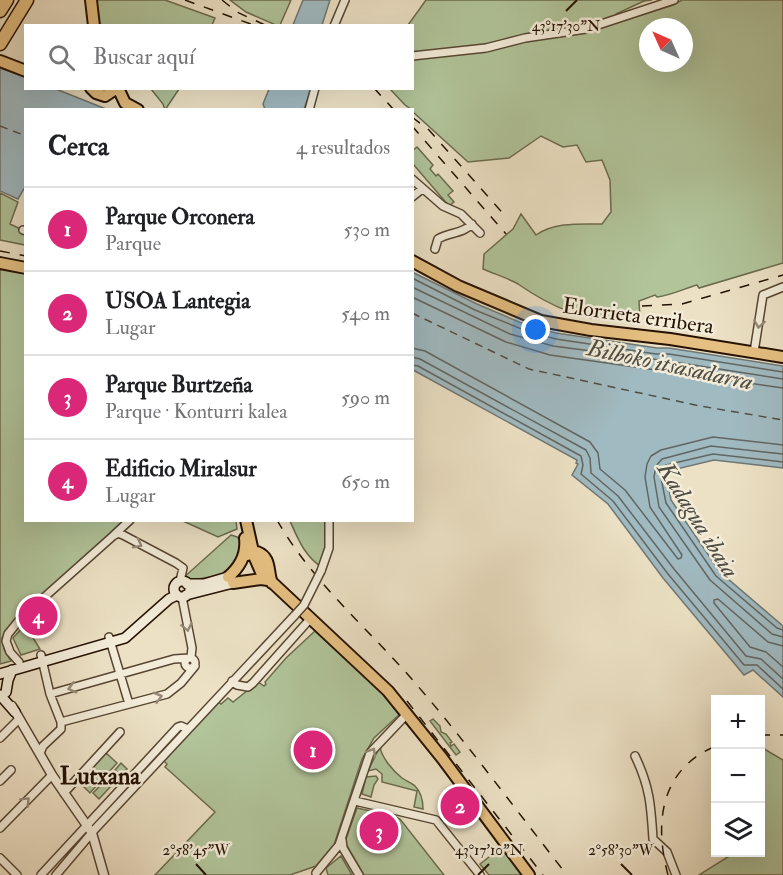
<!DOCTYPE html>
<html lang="es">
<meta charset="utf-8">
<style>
body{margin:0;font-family:"IM FELL Double Pica",serif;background:#f6f6f6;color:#202124}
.controls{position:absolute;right:18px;bottom:18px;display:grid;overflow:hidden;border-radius:0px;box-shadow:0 6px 24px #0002}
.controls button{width:54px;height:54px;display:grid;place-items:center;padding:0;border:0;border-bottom:2px solid #e0e0e0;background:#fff;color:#202124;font:30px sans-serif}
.compass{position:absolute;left:639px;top:18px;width:54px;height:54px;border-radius:50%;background:#fff;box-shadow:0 6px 24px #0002;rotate:315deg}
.you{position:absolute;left:536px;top:330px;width:21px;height:21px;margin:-15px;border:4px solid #fff;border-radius:50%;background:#1a73e8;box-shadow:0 0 0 9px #1a73e833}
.badge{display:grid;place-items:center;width:39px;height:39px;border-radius:50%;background:#db2777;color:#fff;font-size:20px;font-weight:700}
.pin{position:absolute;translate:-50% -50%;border:3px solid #fff;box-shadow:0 2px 6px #0006}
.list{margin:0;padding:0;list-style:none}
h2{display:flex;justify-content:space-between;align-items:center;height:78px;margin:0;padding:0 24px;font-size:26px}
h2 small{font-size:20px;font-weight:400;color:#757577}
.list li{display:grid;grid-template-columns:39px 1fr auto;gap:18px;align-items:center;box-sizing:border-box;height:84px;padding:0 24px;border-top:2px solid #e0e0e0}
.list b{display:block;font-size:22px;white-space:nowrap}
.list p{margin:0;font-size:20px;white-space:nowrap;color:#757577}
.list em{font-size:20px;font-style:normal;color:#757577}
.icon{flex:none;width:33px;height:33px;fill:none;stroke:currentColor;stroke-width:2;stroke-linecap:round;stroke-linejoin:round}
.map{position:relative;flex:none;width:783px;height:875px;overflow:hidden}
.search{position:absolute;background:#fff;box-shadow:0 6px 24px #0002;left:24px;top:24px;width:390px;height:66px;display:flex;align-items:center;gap:15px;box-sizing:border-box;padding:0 21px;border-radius:0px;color:#757577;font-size:22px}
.panel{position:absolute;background:#fff;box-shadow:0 6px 24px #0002;left:24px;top:108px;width:390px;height:414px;border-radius:0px}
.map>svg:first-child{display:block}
.green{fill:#b1c49a;stroke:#6b6b4e;stroke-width:1.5;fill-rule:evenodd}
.water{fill:#a0bac1;stroke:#6f7775;stroke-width:1.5}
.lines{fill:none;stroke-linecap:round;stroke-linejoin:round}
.shore{stroke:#626662;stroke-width:1.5}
.ferry{stroke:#504d45;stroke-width:1.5;stroke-dasharray:8 6;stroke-linecap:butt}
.minor-casing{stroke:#574633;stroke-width:10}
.tertiary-casing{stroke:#574633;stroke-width:11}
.secondary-casing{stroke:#251202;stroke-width:12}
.primary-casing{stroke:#251202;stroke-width:14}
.motorway-casing{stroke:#251202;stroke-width:15}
.minor{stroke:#f3ecd9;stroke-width:7}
.tertiary{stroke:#f3ecd9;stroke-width:8}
.secondary{stroke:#f3ecd9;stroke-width:9}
.primary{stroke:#e6c082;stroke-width:10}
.motorway{stroke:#e6c082;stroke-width:12}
.rail{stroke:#251202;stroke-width:1.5;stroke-dasharray:10 10;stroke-linecap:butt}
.minor-bridge-casing{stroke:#574633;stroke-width:10;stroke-linecap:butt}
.minor-bridge{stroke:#f3ecd9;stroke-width:7}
.oneway{stroke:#968a78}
.ticks{fill:none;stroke:#251202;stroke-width:2}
.labels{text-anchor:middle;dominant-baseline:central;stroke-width:5;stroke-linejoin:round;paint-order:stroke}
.street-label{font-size:22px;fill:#251202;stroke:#f3ecd9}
.water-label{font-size:24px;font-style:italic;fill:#504d45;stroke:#f3ecd9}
.neighbourhood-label{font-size:24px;font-weight:bold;fill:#251202;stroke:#f3ecd9}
.ticks-label{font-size:15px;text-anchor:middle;fill:#251202;stroke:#f3ecd9;stroke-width:5;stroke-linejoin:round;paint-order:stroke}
</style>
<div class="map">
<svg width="783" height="875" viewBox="0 0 783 875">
<rect width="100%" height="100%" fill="#ece1c5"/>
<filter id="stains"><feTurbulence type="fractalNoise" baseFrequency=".00333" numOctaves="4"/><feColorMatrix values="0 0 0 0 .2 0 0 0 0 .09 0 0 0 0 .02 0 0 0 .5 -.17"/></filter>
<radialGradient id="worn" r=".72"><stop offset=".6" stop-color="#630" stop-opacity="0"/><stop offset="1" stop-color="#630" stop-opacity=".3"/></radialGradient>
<path class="green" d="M95,0H165L215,18L212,25H100Z
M230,0H291L280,25L278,26L246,12Z
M426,0H652L644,1L616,14V23L673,5L682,0H783V263L699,288L697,285C683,289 672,295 657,297L655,295L639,301L640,318C631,319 622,320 612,320C579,320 544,302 518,284C508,278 494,274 483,269L484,254L513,229L521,214L536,235C555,222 579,224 602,224L611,212L610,180L602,160L586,162L577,145L563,147L541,136L509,158L468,162L413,112L412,110L405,105L390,89L412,88V26L408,25ZM648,27H684V63H648Z
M151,89H179L165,110L163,104Z
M417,147L433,165L430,169L436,176L438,174L453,191L448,195L454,202L449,206L413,164L412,151Z
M0,193L18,202L10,224L25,231V245L0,240Z
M0,268L25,273L26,520L124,521L19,615L2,638L4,649L11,661L0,664Z
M183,521H236L237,529L218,537Z
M290,521H329L323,568C305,557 298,539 290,521Z
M231,535L237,537L241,541L240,554L223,575L185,581L183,578Z
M25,625L40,649L21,655L13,638Z
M315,631L370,681L401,713L374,738L362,759L334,845L316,866L290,875H155L215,812L165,767L167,764L163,760L217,701L221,704L228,698L233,702L258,682L264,686L266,684L265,682L286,658Z
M433,719L440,726L441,732L446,734L452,742L450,743L451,746L454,744L460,752L456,755L430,721Z
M380,746C381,757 393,771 402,778C406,781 412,783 415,786C421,792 423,802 423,809L414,807L417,791L382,782V774L376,769L368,771Z
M761,747L783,760V875H699L734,853L760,852L761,822L764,812L760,805Z
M106,753L117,763L90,793L79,782Z
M121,763L127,769L99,799L93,793L110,776L112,778L117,772L115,770Z
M376,776L378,779L374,785L371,797L362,794L366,777Z
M357,808L394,816L400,819L444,875H364L345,842Z
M503,846L525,875H489L480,864Z
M341,856L352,875H328L326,868Z"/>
<path class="water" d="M303,0H330L322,25H293Z
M0,68L25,77L26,88L56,89L106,109L26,110L25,187L18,199L0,191Z
M269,89V88L311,89L304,109H265L263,104Z
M412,272L477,304L531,327L556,333L657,348H669L783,366V468L714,460L668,471L667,478L671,500L720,572L783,626V697L753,670L744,675L663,578L608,504L572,475L578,464L576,463L577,460L413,370Z"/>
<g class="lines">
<path class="shore" d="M412,278L475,310L529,332L556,339L656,354H669L783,372
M412,287L510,334L553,346L668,361L783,379
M412,297L506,342L550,355L783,388
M412,348L425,351L590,442L598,453L600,469L625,490L678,559L681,558L682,555L650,507L645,477L647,464L651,456L661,450L713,437L783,445
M412,357L420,359L586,450L590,458L591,473L618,496L674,569L746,656L761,659L783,679
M412,365L418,366L581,456L583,465L581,474L613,501L668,574L744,665H757L783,689
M783,454L711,446L662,459L656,466L654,477L659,507L710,580L772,634L783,637
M783,462L713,454L666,465L662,470L661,478L666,503L716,576L777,628L783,630
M783,646L768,642L718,599L714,600V603L750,647L766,652L783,667"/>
<path class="ferry" d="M0,126L26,136
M412,313L529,369L700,406L783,420"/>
<g class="minor-casing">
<path id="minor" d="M334,26L345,0
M412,56L486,48L525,38L586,29L674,0
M309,110L315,88
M412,179L443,206L461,214L480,233
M412,197L422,189
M23,230L26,231
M435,249L438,239C449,232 463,234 472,224
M754,352L763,295L783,287
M114,535L130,520
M321,571L329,548V520
M182,597L192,648L191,657
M109,637L129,704
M185 663a5 5 0 1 1 10 0a5 5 0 1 1-10 0Z
M19,662L10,652L6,641L8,634L21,618L113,536L118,533L123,535L176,563L183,568L180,581
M232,681L237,685L248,687L253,683L310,619
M50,694L174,659L189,658
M61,722L167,694L181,683L195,666
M0,738L19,719
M40,753L43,746L61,729V722L50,694L41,655
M635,756C650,787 651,806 653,839L667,852L676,875
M0,781L11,770
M64,793L120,732
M355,801L436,820L480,875
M0,828L52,775
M342,840L343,848L359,875
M0,858L17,875
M316,873L339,845L370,753L407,714
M41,875L178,727L181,726L188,729
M56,875L95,829L295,615"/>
</g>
<g class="tertiary-casing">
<path id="tertiary" d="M12,706L52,775L92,833L104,875"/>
</g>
<g class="secondary-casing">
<path id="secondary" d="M174 589a8 8 0 1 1 16 0a8 8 0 1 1-16 0Z
M187,584H204L228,577
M186,595L233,583
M0,674L125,638L169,599L177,595
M6,692L8,680L12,670
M0,695L15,712"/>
</g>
<g class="primary-casing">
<path id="primary" d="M91,0L94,26
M0,61L26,71
M91,88L96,93L105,96L117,88
M118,88L125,103L138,110
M412,261L458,286L541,321L591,330L670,339L783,357
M0,263L26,268
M246,520L254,556L261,572L388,691L442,758L529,875
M247,555L257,552C272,558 267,571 272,583
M228,577C240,567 247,555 245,538
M233,583L261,579L268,580"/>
</g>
<g class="motorway-casing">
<path id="motorway" d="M0,11L7,0
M0,44L27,0"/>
</g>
<use href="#minor" class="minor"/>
<use href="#tertiary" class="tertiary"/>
<use href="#secondary" class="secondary"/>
<use href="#primary" class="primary"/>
<use href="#motorway" class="motorway"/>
<path class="rail" d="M185,0L256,26
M222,0L237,12L267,26
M374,88L394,110
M412,117L429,130L507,218
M412,126L506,234
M0,251L26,256
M642,306L682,304L783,275
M277,520C311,580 365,626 410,677C465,740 515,809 567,875
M407,701L543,875
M760,735H783
M668,875C654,823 660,769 716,746"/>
<g class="minor-bridge-casing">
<path id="minor-bridge" d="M295,615L304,605L321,571"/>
</g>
<use href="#minor-bridge" class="minor-bridge"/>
</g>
<defs><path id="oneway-chevron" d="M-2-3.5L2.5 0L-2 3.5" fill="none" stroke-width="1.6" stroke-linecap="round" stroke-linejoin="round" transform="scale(1.5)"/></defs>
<g class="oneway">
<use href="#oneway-chevron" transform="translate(759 324) rotate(99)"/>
<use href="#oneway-chevron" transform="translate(138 544) rotate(27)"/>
<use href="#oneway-chevron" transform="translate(187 627) rotate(78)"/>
<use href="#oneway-chevron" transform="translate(72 688) rotate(165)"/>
<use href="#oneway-chevron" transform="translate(158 697) rotate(-16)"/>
<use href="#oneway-chevron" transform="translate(372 752) rotate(-59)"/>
<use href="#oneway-chevron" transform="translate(26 801) rotate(-45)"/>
</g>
<path class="ticks" d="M566,11L577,0M196,864L206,875M621,864L632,875M478,875L489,864"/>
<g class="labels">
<g class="street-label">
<text transform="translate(638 316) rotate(8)">Elorrieta erribera</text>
</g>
<g class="water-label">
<text transform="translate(670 365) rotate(12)">Bilboko itsasadarra</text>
<text transform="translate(698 520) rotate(58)">Kadagua ibaia</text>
</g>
<g class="neighbourhood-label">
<text x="100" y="776">Lutxana</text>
</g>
</g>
<g class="ticks-label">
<text x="566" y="31">43°17'30"N</text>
<text x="196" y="855">2°58'45"W</text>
<text x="489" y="855">43°17'10"N</text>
<text x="621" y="855">2°58'30"W</text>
</g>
<rect width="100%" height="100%" filter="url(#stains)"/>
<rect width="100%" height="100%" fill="url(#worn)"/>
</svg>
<div class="controls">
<button>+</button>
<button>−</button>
<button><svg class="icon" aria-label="layers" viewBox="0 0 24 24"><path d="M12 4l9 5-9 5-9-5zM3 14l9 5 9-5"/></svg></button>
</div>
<svg class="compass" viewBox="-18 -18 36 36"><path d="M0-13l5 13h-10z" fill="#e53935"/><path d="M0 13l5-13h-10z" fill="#757577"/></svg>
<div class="you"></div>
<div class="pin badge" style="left:313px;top:750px">1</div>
<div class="pin badge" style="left:460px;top:806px">2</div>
<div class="pin badge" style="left:379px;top:831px">3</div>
<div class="pin badge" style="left:38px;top:616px">4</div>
<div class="search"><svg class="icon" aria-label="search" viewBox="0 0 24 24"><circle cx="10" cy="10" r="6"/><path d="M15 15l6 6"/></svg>Buscar aquí</div>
<section class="panel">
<h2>Cerca<small>4 resultados</small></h2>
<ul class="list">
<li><span class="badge">1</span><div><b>Parque Orconera</b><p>Parque</p></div><em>530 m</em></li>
<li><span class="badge">2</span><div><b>USOA Lantegia</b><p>Lugar</p></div><em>540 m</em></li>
<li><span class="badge">3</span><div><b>Parque Burtzeña</b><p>Parque · Konturri kalea</p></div><em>590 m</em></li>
<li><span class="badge">4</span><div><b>Edificio Miralsur</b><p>Lugar</p></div><em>650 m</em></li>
</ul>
</section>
</div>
